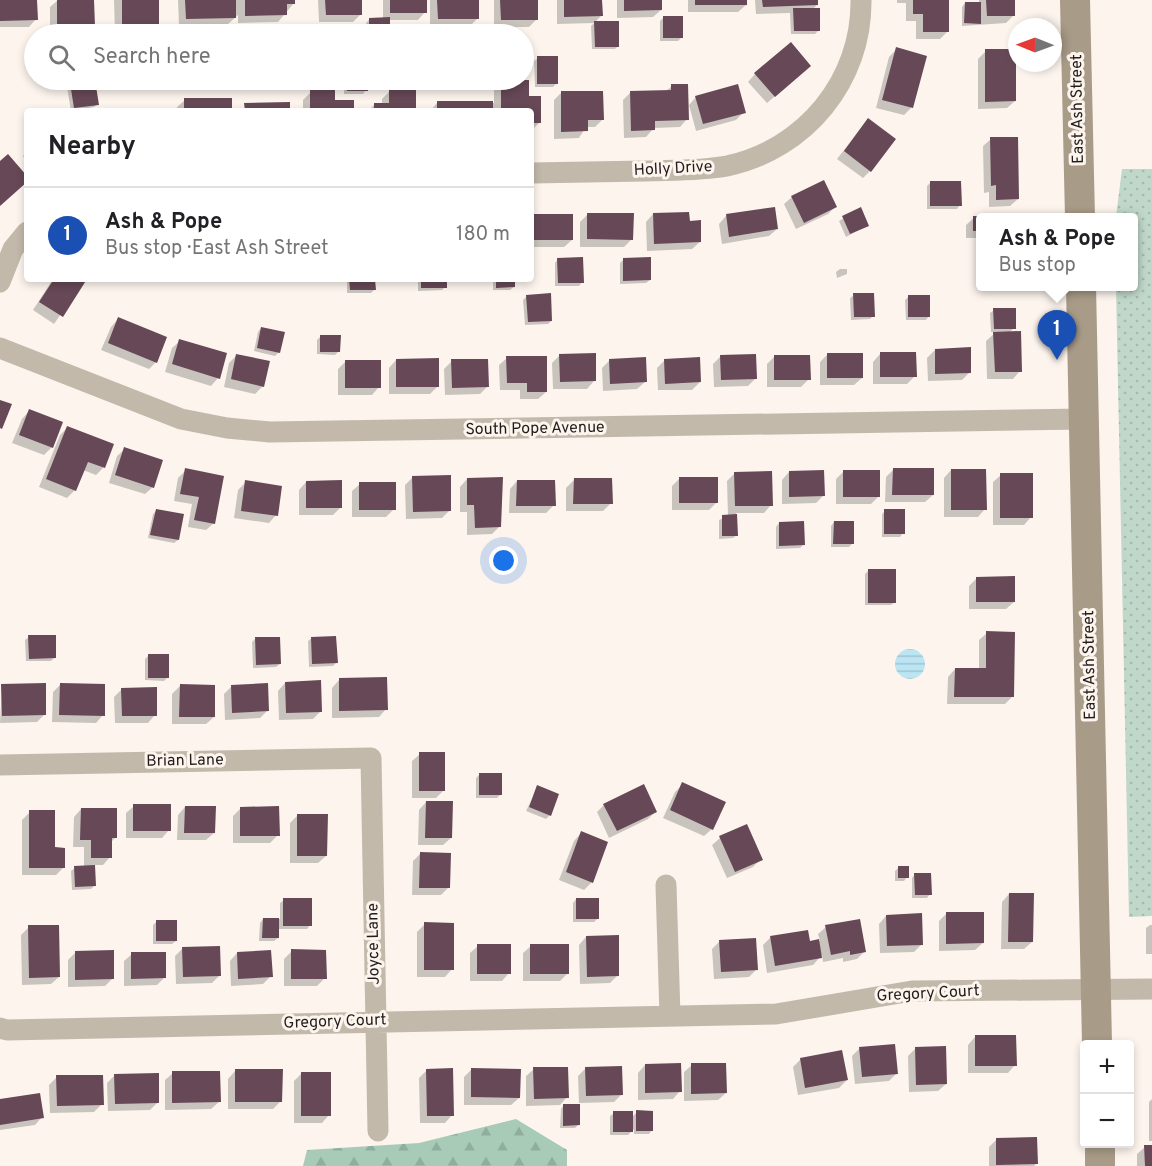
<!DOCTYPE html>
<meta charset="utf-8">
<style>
body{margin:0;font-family:Overpass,sans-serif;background:#f6f6f6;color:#202124}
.controls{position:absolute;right:18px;bottom:18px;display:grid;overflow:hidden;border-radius:6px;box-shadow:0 3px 9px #0003}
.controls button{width:54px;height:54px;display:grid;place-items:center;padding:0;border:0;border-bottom:2px solid #e0e0e0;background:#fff;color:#202124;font:30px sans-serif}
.compass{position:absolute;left:1008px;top:18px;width:54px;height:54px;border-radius:50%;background:#fff;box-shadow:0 3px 9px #0003;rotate:271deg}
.you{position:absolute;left:504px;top:561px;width:21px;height:21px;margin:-15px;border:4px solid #fff;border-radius:50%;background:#1a73e8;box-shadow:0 0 0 9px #1a73e833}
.badge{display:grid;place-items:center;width:39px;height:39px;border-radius:50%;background:#c93b68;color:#fff;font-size:20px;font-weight:700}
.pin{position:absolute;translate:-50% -50px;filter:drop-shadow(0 2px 3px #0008)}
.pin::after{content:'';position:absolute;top:32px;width:21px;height:18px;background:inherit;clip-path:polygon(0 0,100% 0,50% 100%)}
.popup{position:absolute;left:976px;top:213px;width:162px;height:78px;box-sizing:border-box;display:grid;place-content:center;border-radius:6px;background:#fff;filter:drop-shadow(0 2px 4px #0005);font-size:20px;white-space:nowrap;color:#757577}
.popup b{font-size:22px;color:#202124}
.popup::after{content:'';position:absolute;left:50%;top:100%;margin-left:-12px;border:12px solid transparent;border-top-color:#fff}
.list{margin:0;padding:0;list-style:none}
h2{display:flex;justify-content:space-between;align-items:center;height:78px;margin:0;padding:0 24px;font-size:26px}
h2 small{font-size:20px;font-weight:400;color:#757577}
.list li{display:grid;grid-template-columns:39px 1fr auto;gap:18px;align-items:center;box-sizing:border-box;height:96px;padding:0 24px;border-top:2px solid #e0e0e0}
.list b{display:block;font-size:22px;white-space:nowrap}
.list p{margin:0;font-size:20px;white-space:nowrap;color:#757577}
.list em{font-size:20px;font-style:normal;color:#757577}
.icon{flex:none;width:33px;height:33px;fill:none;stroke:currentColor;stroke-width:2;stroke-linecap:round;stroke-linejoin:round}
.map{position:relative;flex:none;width:1152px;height:1166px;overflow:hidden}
.search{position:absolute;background:#fff;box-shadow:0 3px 9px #0003;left:24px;top:24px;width:510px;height:66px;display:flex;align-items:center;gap:15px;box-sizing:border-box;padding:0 21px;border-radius:33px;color:#757577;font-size:22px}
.panel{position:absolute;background:#fff;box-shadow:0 3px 9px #0003;left:24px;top:108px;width:510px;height:174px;border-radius:6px}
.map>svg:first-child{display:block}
.forest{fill:url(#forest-firs)}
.park{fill:url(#park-dots)}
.water{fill:url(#water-rules)}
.shadow{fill:#0003}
.building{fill:#664856}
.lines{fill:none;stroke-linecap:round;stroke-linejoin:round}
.street{stroke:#c2b9ab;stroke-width:21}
.secondary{stroke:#a89b87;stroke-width:30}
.labels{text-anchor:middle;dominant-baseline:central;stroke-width:6;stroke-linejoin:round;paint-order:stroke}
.street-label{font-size:16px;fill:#1f1c1a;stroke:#fcf4ed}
</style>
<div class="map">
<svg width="1152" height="1166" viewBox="0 0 1152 1166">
<defs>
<pattern id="forest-firs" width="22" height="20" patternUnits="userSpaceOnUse" patternTransform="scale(1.5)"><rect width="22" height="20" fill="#a7cbb7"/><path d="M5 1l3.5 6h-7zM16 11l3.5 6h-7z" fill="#8fae9d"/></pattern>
<pattern id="park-dots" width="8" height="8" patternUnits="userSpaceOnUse" patternTransform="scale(1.5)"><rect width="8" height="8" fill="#c0d8ca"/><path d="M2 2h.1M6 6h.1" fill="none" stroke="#a5b9ad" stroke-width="1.8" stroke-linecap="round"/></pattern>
<pattern id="water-rules" width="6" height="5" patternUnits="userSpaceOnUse" patternTransform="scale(1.5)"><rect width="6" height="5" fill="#bce5f3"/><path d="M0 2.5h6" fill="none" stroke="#a1c4d0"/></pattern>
</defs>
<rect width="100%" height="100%" fill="#fcf4ed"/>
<path class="forest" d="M516,1119L567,1150V1166H303L307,1150L419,1143Z"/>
<path class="park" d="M1122,169H1152V916L1129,917L1116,287L1134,286V218L1116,217Z"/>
<path class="water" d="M895 664a15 15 0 1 1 30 0a15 15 0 1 1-30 0Z"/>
<path class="shadow" d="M0,0H36V19L29,27H0Z
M58,0H93V25L86,33H50V7Z
M114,0H157L158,25L148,34L115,33Z
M178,0H294V3L278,22L238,23V15L227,25L179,26Z
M318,0H361V14L353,22H319Z
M383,0H425V12L418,20H388L389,34H366V23L370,19H383Z
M430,0H478V18L470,26H430Z
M536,0L537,19L529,27H494V0Z
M557,0H601V16L594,23H618V46L615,49H592L591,26L594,23L557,24Z
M617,0H661V10L653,17L617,18Z
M688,0H746V5L738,12H688Z
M755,0H817V5L812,10L819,30L815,34H791L790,13L756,14Z
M897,0H948L947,32L940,39H916V21H906V3H897Z
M979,0H1013L1014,15L1006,23L962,26V7L965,3L979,4Z
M663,18L682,37L678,41H660V21Z
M897,49L911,108L904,115L876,108L889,57Z
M986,51L1015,101L1007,108L978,109V59Z
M538,58L557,83L553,87H535L534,61Z
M802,73L767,103L748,82L755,74Z
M344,80H366V90L363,94H344Z
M501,81L527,98L540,122L532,130L531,111H430L437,103H494V89Z
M70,84L97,104L94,107L71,111L67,87Z
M672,86L687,119L680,127L654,128L646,137L624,138L623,100L631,92L666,91Z
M390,91L415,111H368L375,104H382V99Z
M311,92L333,102L352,111H303V100Z
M562,92L602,120L595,127H586L579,138L554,139V100Z
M696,97L744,112L736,120L696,131L689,105Z
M185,100L231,111H177V107Z
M861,128L870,171L863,178L837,159Z
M991,139L1018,199L1010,206L989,207V192L984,193L983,146Z
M27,152V163L23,156Z
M930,183L960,205L957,209H927V186Z
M792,197L835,207L828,214L796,229L784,204Z
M860,209L868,225L846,237L839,221Z
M653,214L688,222L700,242L692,249L647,251L646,222Z
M587,215L632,239L624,247H580V222Z
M531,216L572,240L564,247H531Z
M726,216L777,229L769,236L722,244L719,224Z
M974,218H980V267V238H966V225Z
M558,259L582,282L579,286H555V263Z
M624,259L650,280L646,283L620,284V263Z
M840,269H847V274L837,278L836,272Z
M53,279H85L54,324L33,310Z
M347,279H374V290L371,293H347Z
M418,279H445V287L442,290L418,291Z
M493,279H514V287L510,290H493Z
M854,295L873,316L870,319L851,320L850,298Z
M527,296L551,321L548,324L525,325L523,300Z
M908,297L929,316L926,320H906L905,300Z
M994,310L1014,328L1009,333L1020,371L1013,379H987L986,341L996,332H991L990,313Z
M118,319L156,362L149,369L101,350L111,327Z
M261,328L279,352L275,356L254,351L258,332Z
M321,336L339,351L335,355L317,354V340Z
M180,341L218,378L211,386L165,372L172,348Z
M935,350L970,372L962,380L928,381L927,358Z
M880,354L915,376L907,384H873V362Z
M237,355L263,386L255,394L224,387L229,363Z
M560,355L594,381L587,389H553L552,363Z
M827,355L862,378L854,385H820V362Z
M721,356L756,378L748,386L714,387L713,364Z
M775,356L809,379L801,387H767V364Z
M507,358L546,392L538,399H520V390H500L499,365Z
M396,360L438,386L430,394H389V368Z
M610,360L645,382L637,389L603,391L602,368Z
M665,360L700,382L692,390H658L657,368Z
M452,361L488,386L480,394L445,395L444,369Z
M345,362L379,387L372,395H338V369Z
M29,411L52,447L44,455L12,443L22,419Z
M67,428L112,445L103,468L96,475L83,470L75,490L67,498L39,487L60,435Z
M125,449L153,487L145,494L109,483L117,456Z
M186,470L214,523L206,530L188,527L192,504L174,501L178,478Z
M893,470L933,495L925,502H885L886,477Z
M951,470L985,509L978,517H944V478Z
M789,472L823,496L816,503L782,504V480Z
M843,472L879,496L871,504H836V479Z
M735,473L771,505L764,513H736L737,535L733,538L719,539V520L728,516L727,481Z
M1001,475L1031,517L1024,525H993V482Z
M413,477L450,510L442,518L406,519L405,485Z
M467,479L500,526L492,534L467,535V512H460V487Z
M679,479L717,502L709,510H672V486Z
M574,480L611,503L603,511H566V488Z
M517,481L554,505L546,513H509L510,489Z
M246,482L276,515L269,523L234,518L238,490Z
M306,482L341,507L333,515H299V490Z
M360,484L394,509L386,517H352V491Z
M156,511L178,540L174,543L148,538L153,514Z
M885,511L903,533L900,537H882V514Z
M834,522L852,544L849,547H831V526Z
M779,523L803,545L800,548L776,549V527Z
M869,570L895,602L891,605H865V574Z
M977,578L1014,602L1006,609H969V586Z
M987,633L1013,696L1005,704H947L948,677L955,669H979V640Z
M29,637L55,657L51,661H26L25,640Z
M312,638L336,663L333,666L309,667L308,641Z
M255,639L280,664L276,667L253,668L252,642Z
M149,655L168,677L164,681L145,680V659Z
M339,680L386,709L379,717L332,718V688Z
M285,683L321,711L313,719L279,720L278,691Z
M60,685L103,715L96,723L52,722L53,692Z
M2,686L45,714L37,722L0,723Z
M180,686L214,717L206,724H172V694Z
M232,686L267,711L260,718L225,720L224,694Z
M122,689L155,715L148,723H115L114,697Z
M420,754L444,790L436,798H412V761Z
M479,775L501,794L497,798H476V778Z
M683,784L712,829L704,836L663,818L675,792Z
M538,787L550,815L546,819L526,811Z
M426,802L451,838L443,845H418L419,810Z
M604,805L655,812L648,819L609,838L597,812Z
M134,806L169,830L162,838H126V813Z
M185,807L214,833L206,840H177L178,815Z
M81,809L116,837L110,843V857L103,865H93L94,886L91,889L72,890L71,871L75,868L84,867V847H73L74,817Z
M240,809L278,835L270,843H233V816Z
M30,812L63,868L56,875H22V820Z
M298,815L326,856L318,863H290V823Z
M581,833L592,882L584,890L559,880L574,841Z
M720,838L761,859L753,867L727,878L712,845Z
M420,854L449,887L441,895H412L413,861Z
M898,868L907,877L904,881H895V871Z
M915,874L930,894L927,898H912V878Z
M1009,894L1032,942L1024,949H1001L1002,902Z
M576,899L597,919L594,922H573V903Z
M284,900L310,925L307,929H278V938L274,941H259L260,923L263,919H280V903Z
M946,914L983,943L975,950L939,951V921Z
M886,916L921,945L914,952L880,953L879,924Z
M157,921L176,941L172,944H153V925Z
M425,924L452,969L445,977H417V932Z
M1150,925H1152V954H1146V928Z
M29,927L59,977L51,984L22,985L21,935Z
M826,927L864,952L857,959L843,962V958L823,962L822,955L813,965L767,973L763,945L770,938L807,931L808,943L820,941L818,934Z
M586,937L618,975L610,983L580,984L579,945Z
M720,941L757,969L749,977L714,979L712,949Z
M478,946L509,973L502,981H470V953Z
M531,946L568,973L560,981H523V953Z
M182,949L220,975L212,983L176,984L175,956Z
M292,951L325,978L317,986H284V959Z
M76,952L112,979L105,986L68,987V960Z
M237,953L271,976L263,984L231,986L230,961Z
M132,954L164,978L157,985L124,986V961Z
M975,1037L1015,1065L1008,1073H968V1045Z
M859,1049L897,1073L889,1081L855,1084L852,1056Z
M915,1049L946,1084L938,1091L909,1092L908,1056Z
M801,1059L847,1080L839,1088L798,1095L793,1067Z
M645,1065L680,1091L673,1099L638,1100V1073Z
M692,1065L726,1093L718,1100L684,1101V1072Z
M586,1068L621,1095L614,1102L579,1103L578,1076Z
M472,1069L519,1098L511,1105H464V1077Z
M534,1069L567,1097L560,1105L526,1106V1076Z
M427,1070L452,1115L445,1123H420L419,1078Z
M235,1071L281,1101L273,1109H228V1079Z
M173,1073L219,1102L211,1109L165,1110V1080Z
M302,1073L329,1115L322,1123H294V1081Z
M115,1075L158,1102L150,1110L108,1111L107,1083Z
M57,1077L102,1104L94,1112L50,1113L49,1085Z
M1152,1099V1141H1149V1102Z
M0,1100L42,1117L35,1125L0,1130Z
M564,1105L578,1125L575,1128H560L561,1109Z
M637,1112L652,1130L649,1134H634V1129L628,1135H610V1116L614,1113L632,1117Z
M997,1139L1036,1164L1034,1166H989V1147Z
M1152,1146V1166H1137V1154L1145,1147Z"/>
<path class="building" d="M0,0H37L38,20L0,21Z
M57,0H94L95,26H57Z
M122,0H159V26H122Z
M185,0H236V18L186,19Z
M245,0H295V4H287V15L245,16Z
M325,0H362V15H326Z
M390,0H427V13H390Z
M437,0H479V19H438Z
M500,0H538V20H501Z
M564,0H602L603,16L564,17Z
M624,0H662V10L624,11Z
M695,0H747V5H695Z
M762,0H818V5L763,7Z
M913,0H949V32H923V14H913Z
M986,0H1015V16H987Z
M965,2H981V24L964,23Z
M793,8H820V31H794Z
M663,16H683V38H663Z
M390,17V34H369V18Z
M594,21H619V47H595Z
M791,42L811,66L775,97L754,73Z
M896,47L927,56L913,108L882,100Z
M985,49H1016V101L985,102Z
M537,56H558V84H537Z
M95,80L99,105L74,108L70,83Z
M347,80H368V91H347Z
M501,80H529V96H541V123H531V111H501Z
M671,84H688L689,120L655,121V130L631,131L630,91L671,90Z
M738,84L746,113L703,124L695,96Z
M416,89V111H374V103H389V90Z
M310,90H335V100H354V111H310Z
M561,91H603L604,120H588V131L561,132Z
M184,98H232V111H184Z
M437,101H493V111H437Z
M290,102V111H245L244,103Z
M868,118L896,139L871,172L844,151Z
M990,137H1018L1019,199L996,200V185L991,186Z
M8,154L27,176V182L0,206V161Z
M824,180L837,207L804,223L791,196Z
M930,181H961L962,206H930Z
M775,207L778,229L729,237L726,214Z
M861,207L869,226L850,234L842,216Z
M689,212L690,221L701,220V242L654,244L653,213Z
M587,213H634L633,240L587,239Z
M531,214H573V240H531Z
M973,216H980V231H973Z
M583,257L584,283H558L557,258Z
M651,257V280L623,281V258Z
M54,279H87L63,317L39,302Z
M349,279H375L376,290H350Z
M421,279H447V288H421Z
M496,279H515V287L496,288Z
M551,293L552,321L528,322L526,295Z
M853,293H874L875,317H854Z
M908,295H930V317H908Z
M993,308H1016V329H994Z
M118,317L167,337L157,363L108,343Z
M261,327L285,332L280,353L257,348Z
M1021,331L1022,372H995L993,332Z
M320,335H341L340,352H320Z
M179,339L227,353L220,379L172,364Z
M971,347V373L935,374V349Z
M880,352H916L917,377H880Z
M596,353V381L560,382L559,354Z
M827,353H863V378H827Z
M236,354L270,361L264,387L231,379Z
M756,354L757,379L721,380L720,355Z
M774,355H810L811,380H774Z
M506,356H547V392H527V383H507Z
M646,357L647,382L610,384L609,359Z
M700,357L701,382L665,384L664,359Z
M439,358V387H396V359Z
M451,359H488L489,387L452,388Z
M345,360H381V388H345Z
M0,400L12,404L2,429L0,428Z
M29,409L63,422L53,448L19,435Z
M67,426L114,444L105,468L88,462L76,491L46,479Z
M124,447L163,460L154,488L115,475Z
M185,468L224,476L215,524L194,520L199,497L180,494Z
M893,468H934V495H892Z
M951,469H986L987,510H951Z
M824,470L825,496L789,497V471Z
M843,470H880V497H843Z
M772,471L773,506H735L734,472Z
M1000,473H1033V518H1000Z
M451,475V511L413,512L412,476Z
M503,477L501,527L475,528L474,505H467V478Z
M679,477H718V503H679Z
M574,478H612L613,504H573Z
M245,480L282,486L278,516L241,511Z
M342,480V508H306V481Z
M517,480H555L556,506H516Z
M359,482H396V510H359Z
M156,509L184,514L179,540L150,535Z
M884,509H905V534H884Z
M737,514L738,536H722V515Z
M804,521L805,545L779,546V522Z
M834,521H854V544H833Z
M868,569H896V603H868Z
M1015,576V602H976V577Z
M986,631L1015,632L1014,697H954L955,668H986Z
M28,635H56V658L29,659Z
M336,636L338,663L312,664L311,637Z
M255,637H280L281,664L256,665Z
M148,654H169V678H148Z
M387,677L388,710L339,711V678Z
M321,680L322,712L286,713L285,682Z
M46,683V715L2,716L1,684Z
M60,683L105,684V716L59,715Z
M268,683L269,711L232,713L231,685Z
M180,684L215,685V717H179Z
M157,687V716H122L121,688Z
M419,752H445V791H419Z
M479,773H502V795H479Z
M682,782L726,802L713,830L670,810Z
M644,784L657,812L617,831L603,804Z
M537,785L559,794L551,816L529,807Z
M426,801H453L452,838H425Z
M133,804H171V831H133Z
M185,806H216L215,833H184Z
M279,806L280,836H240V807Z
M81,808H117V838H112V858H91V840H80Z
M29,810H55V847L65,848V868H29Z
M297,814H328L327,856H297Z
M747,824L763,860L735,872L719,836Z
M581,831L608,842L593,883L566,872Z
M420,852L451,853L450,888H419Z
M95,865L96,886L75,887L74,866Z
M898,866H909V878H898Z
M914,873H931L932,895H915Z
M1009,893H1034L1033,942H1008Z
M283,898H312V926H283Z
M576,898H599V919H576Z
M946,912H984V943L946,944Z
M922,913L923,945L887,946L886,915Z
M263,918H279V938H262Z
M860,919L866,952L850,955V951L831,955L825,925Z
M156,920H177V941H156Z
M424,922L454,923V970H424Z
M28,925H59L60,977L29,978Z
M808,930L810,941L819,939L822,958L775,966L770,936Z
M619,935V976L587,977L586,936Z
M756,938L758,970L721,972L719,940Z
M477,944H511V974H477Z
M530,944H569V974H530Z
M220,946L221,976L183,977L182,947Z
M291,949L326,950L327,979H291Z
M114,950V979L75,980V951Z
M271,950L273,977L238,979L237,952Z
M131,952H166V978L131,979Z
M975,1035H1016L1017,1066H975Z
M895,1044L898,1074L862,1077L859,1047Z
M946,1046L947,1084L916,1085L915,1047Z
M842,1050L848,1080L805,1088L800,1058Z
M681,1063L682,1092L645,1093V1064Z
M691,1063H726L727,1093L691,1094Z
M622,1066L623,1095L586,1096L585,1067Z
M533,1067H568L569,1098L534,1099Z
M453,1068L454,1116H427L426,1069Z
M471,1068L521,1069L520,1098L471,1097Z
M235,1069H283L282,1102H235Z
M172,1071H220L221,1102L172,1103Z
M301,1072H331V1116H301Z
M159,1073V1103L115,1104L114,1074Z
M56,1075H103L104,1105L57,1106Z
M40,1093L44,1118L0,1125V1099Z
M563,1104H580V1125L563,1126Z
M636,1110L653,1111V1131H636Z
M613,1111H633V1132H613Z
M1037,1137L1038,1164L996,1165V1138Z
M1144,1145H1152V1166H1145Z"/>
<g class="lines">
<path class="street" d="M531,173C569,172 607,172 645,171C672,170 700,171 727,166C806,149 862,80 861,0
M0,282L13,249L27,232
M0,348L181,419L227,428L270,432L1084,419
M0,765L371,758L378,1131
M666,885L670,1016
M0,1028L7,1030L776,1014L912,991L1152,989"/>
<path class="secondary" d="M1075,0L1080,218
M1081,286L1097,1044
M1100,1144V1166"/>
</g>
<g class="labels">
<g class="street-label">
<text transform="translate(1078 109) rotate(-91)">East Ash Street</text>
<text transform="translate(673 169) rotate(-3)">Holly Drive</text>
<text transform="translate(535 429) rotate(-1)">South Pope Avenue</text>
<text transform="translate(1090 665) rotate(-91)">East Ash Street</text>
<text transform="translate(185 761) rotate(-1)">Brian Lane</text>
<text transform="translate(374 944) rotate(-91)">Joyce Lane</text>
<text transform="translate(928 994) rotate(-3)">Gregory Court</text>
<text transform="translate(335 1022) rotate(-2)">Gregory Court</text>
</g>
</g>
</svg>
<div class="controls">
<button>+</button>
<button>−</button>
</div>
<svg class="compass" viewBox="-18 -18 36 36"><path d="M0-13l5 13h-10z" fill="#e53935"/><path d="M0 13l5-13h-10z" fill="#757577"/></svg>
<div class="you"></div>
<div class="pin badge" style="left:1057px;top:360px;background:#1a4fb4">1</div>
<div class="popup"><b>Ash &amp; Pope</b>Bus stop</div>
<div class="search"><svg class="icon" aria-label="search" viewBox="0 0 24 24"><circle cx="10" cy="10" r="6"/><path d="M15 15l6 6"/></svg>Search here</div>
<section class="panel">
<h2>Nearby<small></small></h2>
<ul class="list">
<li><span class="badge" style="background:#1a4fb4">1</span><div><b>Ash &amp; Pope</b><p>Bus stop · East Ash Street</p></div><em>180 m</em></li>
</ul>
</section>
</div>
